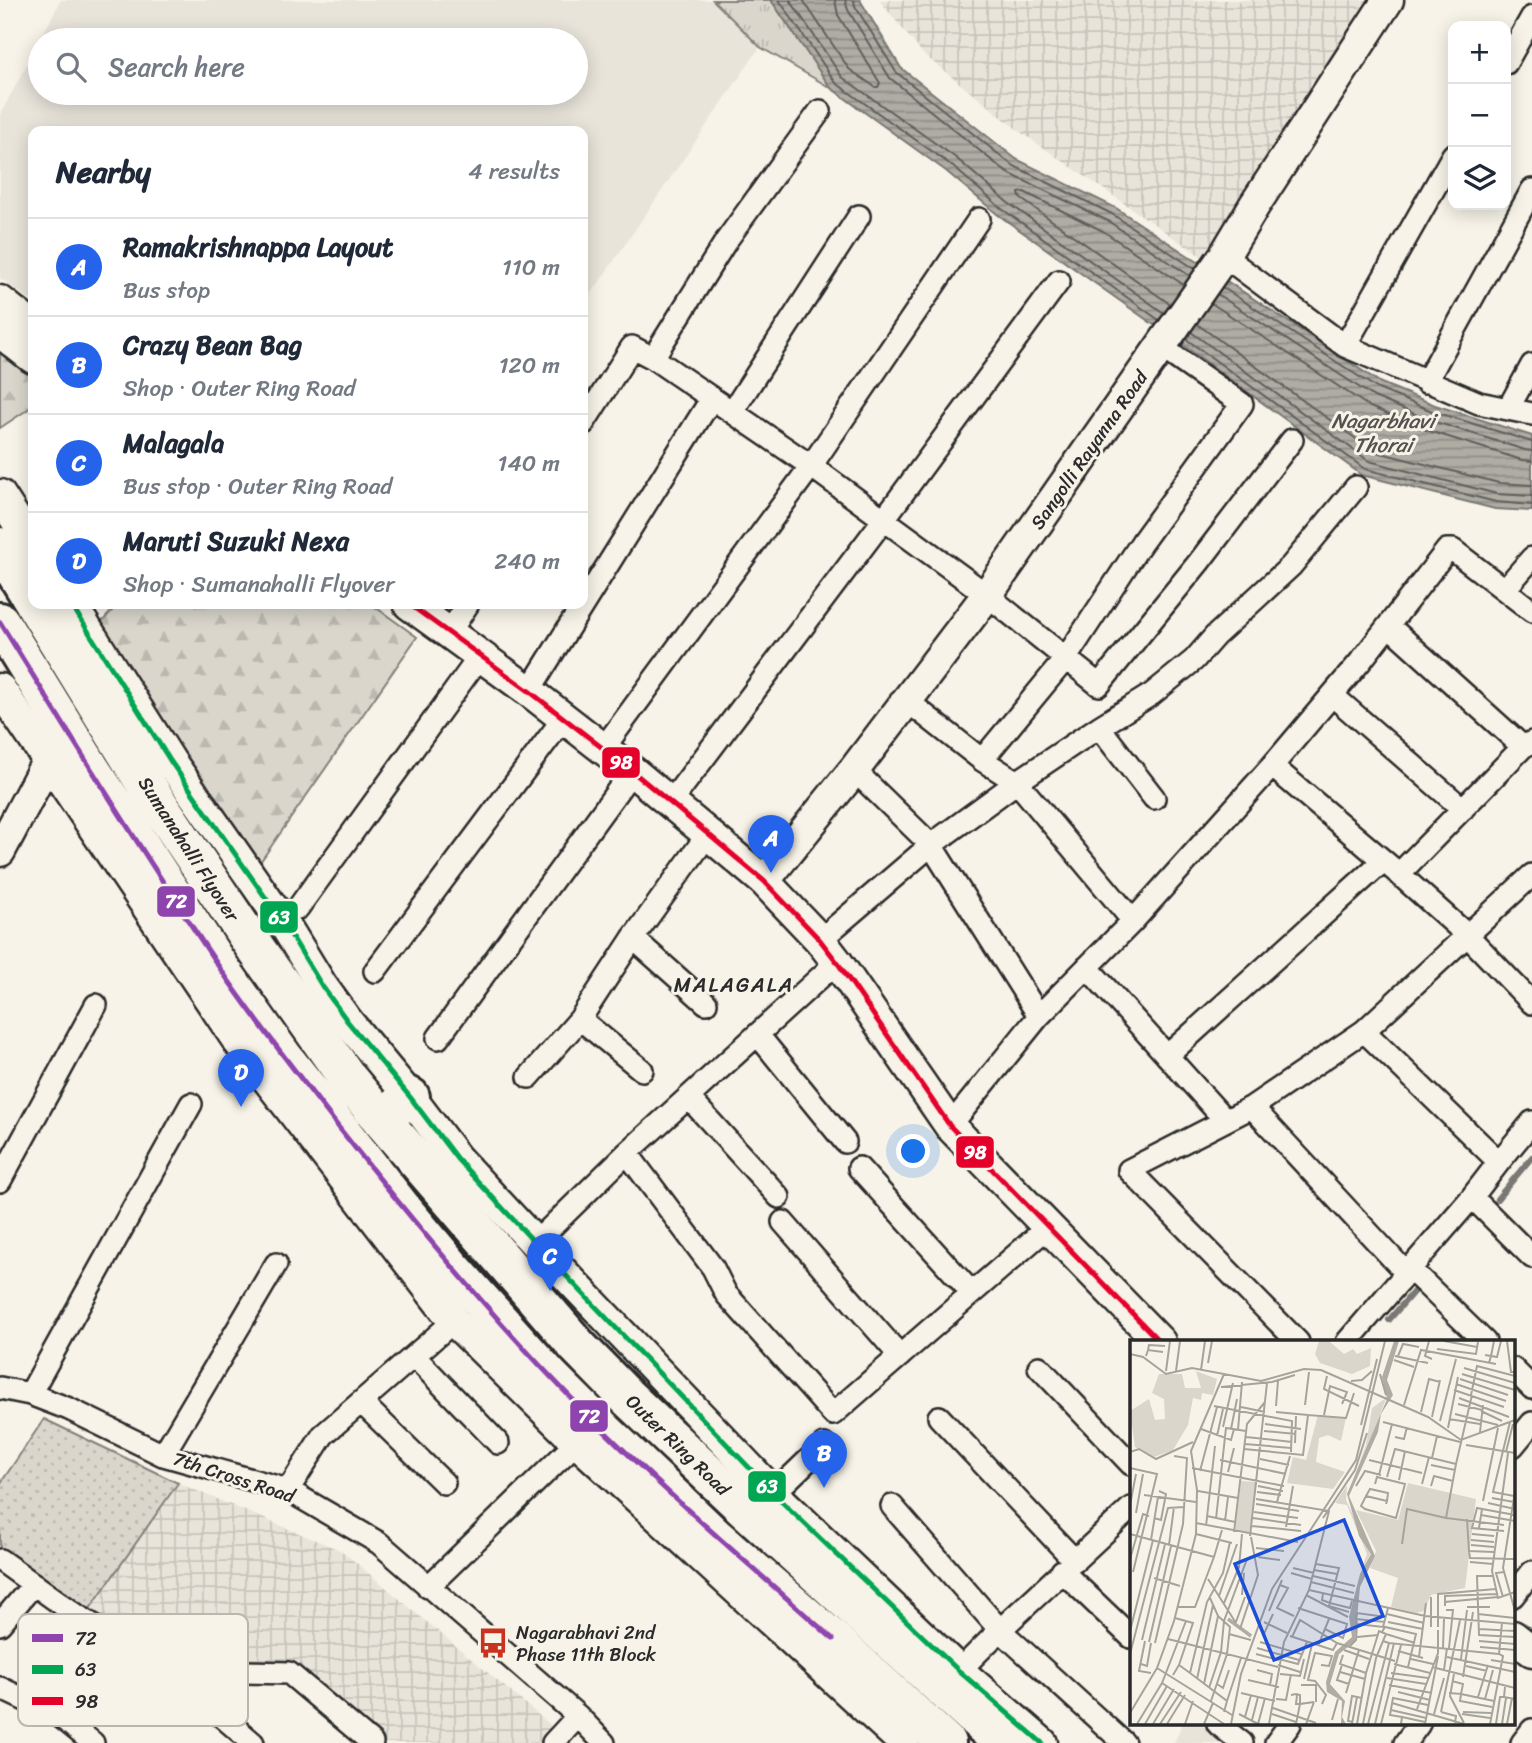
<!DOCTYPE html>
<meta charset="utf-8">
<style>
body{margin:0;font-family:Sriracha,sans-serif;background:#f2f2f3;color:#1f2937}
.controls{position:absolute;right:21px;top:21px;display:grid;overflow:hidden;border-radius:14px;box-shadow:0 4px 18px #0003}
.controls button{width:63px;height:63px;display:grid;place-items:center;padding:0;border:0;border-bottom:2px solid #e0e1e3;background:#fff;color:#1f2937;font:35px sans-serif}
.you{position:absolute;left:914px;top:1152px;width:24px;height:24px;margin:-18px;border:5px solid #fff;border-radius:50%;background:#1a73e8;box-shadow:0 0 0 10px #1a73e833}
.badge{display:grid;place-items:center;width:46px;height:46px;border-radius:50%;background:#2563eb;color:#fff;font-size:23px;font-weight:700}
.pin{position:absolute;translate:-50% -58px;filter:drop-shadow(0 2px 4px #0008)}
.pin::after{content:'';position:absolute;top:37px;width:24px;height:21px;background:inherit;clip-path:polygon(0 0,100% 0,50% 100%)}
.list{margin:0;padding:0;list-style:none}
h2{display:flex;justify-content:space-between;align-items:center;height:91px;margin:0;padding:0 28px;font-size:30px}
h2 small{font-size:23px;font-weight:400;color:#747a83}
.list li{display:grid;grid-template-columns:46px 1fr auto;gap:21px;align-items:center;box-sizing:border-box;height:98px;padding:0 28px;border-top:2px solid #e0e1e3}
.list b{display:block;font-size:26px;white-space:nowrap}
.list p{margin:0;font-size:23px;white-space:nowrap;color:#747a83}
.list em{font-size:23px;font-style:normal;color:#747a83}
.icon{flex:none;width:38px;height:38px;fill:none;stroke:currentColor;stroke-width:2;stroke-linecap:round;stroke-linejoin:round}
.map{position:relative;flex:none;width:1532px;height:1743px;overflow:hidden}
.search{position:absolute;background:#fff;box-shadow:0 4px 18px #0003;left:28px;top:28px;width:560px;height:77px;display:flex;align-items:center;gap:18px;box-sizing:border-box;padding:0 24px;border-radius:38px;color:#747a83;font-size:26px}
.panel{position:absolute;background:#fff;box-shadow:0 4px 18px #0003;left:28px;top:126px;width:560px;height:483px;border-radius:14px}
.map>svg:first-child{display:block}
.built{fill:#e8e4da;fill-rule:evenodd}
.industrial{fill:url(#industrial-grid)}
.grass{fill:url(#grass-tufts);stroke:#82807c;stroke-width:2}
.forest{fill:url(#forest-firs);stroke:#82807c;stroke-width:2}
.park{fill:url(#park-dots);stroke:#82807c;stroke-width:2}
.water{fill:url(#water-rules);stroke:#7a7874;stroke-width:2}
.lines{fill:none;stroke-linecap:round;stroke-linejoin:round}
.shore{stroke:#605f5b;stroke-width:2}
.stream{stroke:#7a7874;stroke-width:6}
.street-casing{stroke:#2b2b2b;stroke-width:26}
.secondary-casing{stroke:#2b2b2b;stroke-width:35}
.highway-casing{stroke:#2b2b2b;stroke-width:44}
.street{stroke:#f7f3e8;stroke-width:21}
.secondary{stroke:#f7f3e8;stroke-width:30}
.highway{stroke:#f7f3e8;stroke-width:38}
.bus-1-casing{stroke:#f7f3e8;stroke-width:10}
.bus-2-casing{stroke:#f7f3e8;stroke-width:10}
.bus-3-casing{stroke:#f7f3e8;stroke-width:10}
.bus-1{stroke:#8e44ad;stroke-width:5}
.bus-2{stroke:#00a651;stroke-width:5}
.bus-3{stroke:#e4002b;stroke-width:5}
.labels{text-anchor:middle;dominant-baseline:central;stroke-width:6;stroke-linejoin:round;paint-order:stroke}
.street-label{font-size:19px;fill:#2b2b2b;stroke:#f7f3e8}
.poi-label{font-size:19px;fill:#2b2b2b;stroke:#f7f3e8;text-anchor:start}
.water-label{font-size:21px;font-style:italic;fill:#53524f;stroke:#f7f3e8}
.neighbourhood-label{font-size:21px;letter-spacing:2px;fill:#2b2b2b;stroke:#f7f3e8}
.inset-river{fill:none;stroke:#afaca4;stroke-width:3.5}
.inset-road{fill:none;stroke:#a5a39c;stroke-width:2}
.view{fill:#1d4ed8;fill-opacity:0.15;stroke:#1d4ed8;stroke-width:3.5}
.inset-edge{fill:none;stroke:#2b2b2b;stroke-width:3.5}
.key{fill:#f7f3e8;stroke:#bab7af;stroke-width:2}
.key-label{font-size:19px;fill:#2b2b2b}
.line-badge{stroke:#f7f3e8;stroke-width:2.5}
.badge-label{font-size:19px;text-anchor:middle;font-weight:bold;fill:#fff}
</style>
<div class="map">
<svg width="1532" height="1743" viewBox="0 0 1532 1743">
<defs>
<pattern id="industrial-grid" width="8" height="8" patternUnits="userSpaceOnUse" patternTransform="scale(1.75)"><rect width="8" height="8" fill="#e8e4da"/><path d="M0 4h8M4 0v8" fill="none" stroke="#c7c4bb"/></pattern>
<pattern id="grass-tufts" width="24" height="20" patternUnits="userSpaceOnUse" patternTransform="scale(1.75)"><rect width="24" height="20" fill="#dad6cc"/><path d="M3 7l-1-3M5 7V3M7 7l1-3M15 17l-1-3M17 17v-4M19 17l1-3" fill="none" stroke="#bbb8af"/></pattern>
<pattern id="forest-firs" width="22" height="20" patternUnits="userSpaceOnUse" patternTransform="scale(1.75)"><rect width="22" height="20" fill="#dad6cc"/><path d="M5 1l3.5 6h-7zM16 11l3.5 6h-7z" fill="#bbb8af"/></pattern>
<pattern id="park-dots" width="8" height="8" patternUnits="userSpaceOnUse" patternTransform="scale(1.75)"><rect width="8" height="8" fill="#dad6cc"/><path d="M2 2h.1M6 6h.1" fill="none" stroke="#bbb8af" stroke-width="1.8" stroke-linecap="round"/></pattern>
<pattern id="water-rules" width="6" height="5" patternUnits="userSpaceOnUse" patternTransform="scale(1.75)"><rect width="6" height="5" fill="#afaca4"/><path d="M0 2.5h6" fill="none" stroke="#8f8c86"/></pattern>
</defs>
<rect width="100%" height="100%" fill="#f7f3e8"/>
<filter id="ink" filterUnits="userSpaceOnUse"><feTurbulence type="fractalNoise" baseFrequency=".0143" numOctaves="2"/><feDisplacementMap in="SourceGraphic" scale="14" xChannelSelector="R" yChannelSelector="G"/><feConvolveMatrix kernelMatrix="1 2 1 2 8 2 1 2 1" color-interpolation-filters="sRGB"/></filter>
<g filter="url(#ink)">
<path class="built" d="M61,0H713L760,47L583,306V131H33V302L0,278V115ZM576,40V93H40V40Z
M1182,1724H1208L1234,1743H1174Z"/>
<path class="industrial" d="M879,0H1366L1240,203L1202,257L1019,131L923,54Z
M178,1483L342,1551L554,1728L538,1743H386L292,1665L168,1663L89,1610Z"/>
<path class="grass" d="M713,0H771L831,88L760,47Z"/>
<path class="forest" d="M0,344L33,369V406L0,428Z
M118,604H371L417,637L256,868L99,625Z"/>
<path class="park" d="M44,1419L178,1483L89,1610L3,1548L0,1552V1484Z"/>
<path class="water" d="M771,0H860L901,68L1016,159L1116,208L1381,383L1435,405L1532,436V511L1495,509L1362,475L1198,356L997,214L946,171L831,88Z"/>
<g class="lines">
<path class="shore" d="M779,0L836,83L951,165L1002,209L1159,320
M790,0L842,77L956,158L1007,202L1164,313
M803,0L849,69L875,87H878L880,83L838,15L835,0
M845,0L848,10L890,78L1006,172L1108,221L1190,276
M854,0L855,6L896,72L1012,165L1112,214L1195,269
M1222,287L1378,389L1432,411L1532,442
M1217,294L1374,397L1429,420L1525,450L1532,451
M1211,303L1370,407L1426,430L1522,460L1532,461
M1170,304L1020,198L1019,193L1024,192L1103,231L1184,285
M1197,324L1373,451L1499,483L1532,485
M1191,332L1369,461L1497,494L1532,496
M1186,339L1365,469L1496,502L1532,505"/>
<path class="stream" d="M1497,1199L1532,1157
M1389,1320L1415,1290"/>
<g class="street-casing">
<path id="street" d="M1506,63L1532,17
M1453,155L1345,346L1479,403L1508,409L1532,365
M1224,256L1345,346
M653,358L726,241L820,111
M1426,382L1532,190
M1508,409L1532,414
M732,412L859,216
M583,424L632,347L653,358L811,466L987,595L1099,685L1199,562L1292,440
M1505,589L1532,558
M1389,626L1523,747
M449,633L468,604
M529,691L712,398
M1332,695L1463,809
M906,700L982,760L1066,658L1142,542L1242,404L1161,347
M1099,727L1154,798
M603,749L811,466L979,219
M982,760L1017,782L1133,921
M1272,766L1399,874L1467,935L1532,1003
M854,770L931,845L1039,1016
M670,803L884,519L1059,281
M1399,874L1523,747L1532,742
M298,908L480,656
M633,938L706,1003
M820,940L931,845L1017,782L1099,727L1152,694L1194,660L1215,636L1291,566L1356,487
M1087,967L1225,1120
M375,971L563,719
M580,1019L642,1070
M1364,1031L1499,1162
M758,1035L845,1142
M438,1038L632,771
M1167,1056L1383,861
M529,1077L580,1019L633,938L708,834
M689,1098L779,1197
M1252,1107L1406,1273
M950,1126L1039,1016L1133,921L1272,766L1360,662L1447,550H1453L1532,611
M627,1153L837,962
M859,1168L972,1293
M0,1181L96,1005
M1472,1197L1532,1257
M783,1222L900,1356
M535,1243L627,1153L713,1268L726,1294L833,1414L1048,1227
M1410,1269L1485,1342
M1298,1342L1129,1170L1252,1107L1364,1031L1532,875
M1347,1342L1472,1197L1499,1162L1532,1122
M414,1356L498,1443
M1039,1367L1131,1464
M1513,1369L1532,1388
M0,1388L30,1394L69,1409L163,1455L288,1490L379,1543L578,1716L604,1743
M30,1394L191,1104
M361,1402L444,1483
M939,1417L1075,1561
M1513,1446L1532,1423
M163,1455L276,1264
M288,1490L323,1435L454,1321
M774,1493L824,1445
M892,1506L1000,1630L1124,1743
M0,1560L78,1616L168,1670L253,1743
M1062,1571L1131,1637
M428,1587L577,1442
M1513,1596L1532,1572
M0,1624L34,1584
M168,1670L289,1673L372,1743
M959,1671L1000,1630L1131,1508
M0,1688L61,1717L93,1743
M1218,1724L1242,1743
M553,1743L578,1716
M1276,1743L1290,1724
M1405,1743L1419,1724
M1522,1743L1532,1730"/>
</g>
<g class="secondary-casing">
<path id="secondary" d="M0,301L33,327
M0,332L33,358
M0,495L33,546
M71,604L171,762L286,927L322,986L348,1022L410,1097L457,1159L535,1243L782,1502L959,1671L1042,1743
M409,604L529,691L632,771L708,834L764,881L820,940L837,962L950,1126L1160,1342
M0,689L238,1041L454,1321L577,1442L904,1743
M0,851L48,760
M764,881L854,770L987,595L1224,256L1254,206L1388,0
M1513,1636L1532,1651"/>
</g>
<g class="highway-casing">
<path id="highway" d="M0,547L33,600
M35,604L153,796L249,939L348,1079L381,1119L578,1347L627,1397L738,1502L1003,1743
M0,622L90,768L218,965L283,1057L404,1211L451,1267L550,1377L604,1431L714,1536L831,1638L946,1743
M381,1119L410,1097"/>
</g>
<use href="#street" class="street"/>
<use href="#secondary" class="secondary"/>
<use href="#highway" class="highway"/>
<g class="bus-1-casing">
<path id="bus-1" d="M0,622C71,737 142,852 217,964C256,1021 298,1075 340,1129C407,1214 476,1298 551,1377C639,1470 737,1554 833,1639"/>
</g>
<g class="bus-2-casing">
<path id="bus-2" d="M71,604L171,762L286,927L322,986L348,1022L410,1097L457,1159L535,1243L782,1502L959,1671L1042,1743"/>
</g>
<g class="bus-3-casing">
<path id="bus-3" d="M409,604L529,691L632,771L708,834L764,881L820,940L837,962L950,1126L1160,1342"/>
</g>
<use href="#bus-1" class="bus-1"/>
<use href="#bus-2" class="bus-2"/>
<use href="#bus-3" class="bus-3"/>
</g>
</g>
<defs>
<g id="bus-bare" transform="scale(2.415)"><path d="M-5-6H5V4H4V6H2V4H-2V6H-4V4H-5ZM-3.5-4V0h7V-4ZM-3.5 1.2v1.5H-2V1.2ZM2 1.2v1.5H3.5V1.2Z" fill="#c8321e" stroke="#f7f3e8" stroke-width="2.5" paint-order="stroke"/></g>
</defs>
<g fill-rule="evenodd">
<use href="#bus-bare" x="493" y="1643"/>
</g>
<g class="labels">
<g class="street-label">
<text transform="translate(1089 450) rotate(-55)">Sangolli Rayanna Road</text>
<text transform="translate(189 849) rotate(57)">Sumanahalli Flyover</text>
<text transform="translate(678 1445) rotate(44)">Outer Ring Road</text>
<text transform="translate(234 1477) rotate(18)">7th Cross Road</text>
</g>
<g class="poi-label">
<text x="516" y="1632">Nagarabhavi 2nd<tspan x="516" dy="22">Phase 11th Block</tspan></text>
</g>
<g class="water-label">
<text x="1383" y="421">Nagarbhavi<tspan x="1383" dy="24">Thorai</tspan></text>
</g>
<g class="neighbourhood-label">
<text x="734" y="985">MALAGALA</text>
</g>
</g>
<g transform="translate(1130 1340)">
<rect width="385" height="385" fill="#f7f3e8"/>
<path d="M66,31L87,39L83,55L72,53L71,60L63,58L58,85L43,110L24,117L5,107L0,71L19,59L25,80L35,79L34,59L22,53L29,34H52L55,48H71ZM256,58L242,98L222,143L236,105L242,68ZM111,141L127,142L119,194L105,191ZM278,143L346,159L335,248L301,255L294,271L286,273L261,267L268,238L240,228L246,211L226,170L268,180ZM217,145L216,160L241,213L230,234L237,214L217,165L205,163Z" fill="#dad6cc"/>
<path d="M189,1H199L214,14L223,9L227,14L241,8L240,26L222,34L190,23L185,14ZM188,75L216,78L211,101L198,95L189,98L186,122L215,132L203,149L157,143L163,117L176,120Z" fill="#dad6cc"/>
<path d="M264,1H269L257,40L263,55L251,74L248,92L219,156L245,216L230,247L225,301L209,314L200,344L215,361L212,377L216,384H211L212,361L197,352L196,342L205,312L222,297L219,277L230,234L241,214L229,196L217,154L257,59L252,37Z" fill="#afaca4"/>
<path class="inset-river" d="M98,279L121,296"/>
<path class="inset-road" d="M299,1L295,16L302,19M314,1L347,7M377,1L381,32H385M307,9L346,14L348,2M18,10L19,5L35,6M0,14L13,17L36,34L62,28L131,41L174,29L191,30L298,77L331,100L385,80M355,15L361,16L364,1M16,16L18,10L33,12M265,16L298,23M268,16L273,4L289,7M264,20L284,27M78,23L82,1M359,23L361,16L367,17L371,1M334,28L385,43M71,30L75,1M36,31L40,1M46,31L50,1M250,34L256,55M332,34L385,50M197,36L194,49L229,66M330,39L378,55M221,41L232,40L242,31M326,44L376,61M91,47L142,42L165,35M324,50L374,67M341,55L347,26L385,36M329,58L379,77M328,64L352,70M175,65L179,32M274,65L291,10L366,24M84,66L162,81L161,112M146,66L148,41M111,67L135,72M351,71L372,81M146,72L178,75M291,72L299,39L310,42M325,74L368,85M194,75L200,46L217,52L212,64M302,77L310,40M319,79L350,84M310,81L326,19M253,82L330,102M380,82L363,152L384,156M135,84L171,89M231,85L247,19M93,87L103,43M318,88L328,37M71,89L101,100L104,89M101,89L107,59M108,90L112,42M134,91L166,94M350,92L353,65M87,96L93,69M116,97L162,102M265,97L274,99L277,87M165,103L166,76M115,104L161,108M336,105L385,113M114,109L173,115L178,75L216,78L224,53M0,112L9,109L26,119L63,102M376,112L383,84M378,113L362,231L368,258L385,252M302,118L307,96M130,119L159,125M90,120L156,134M239,120L292,133M326,124L342,55M301,125L325,130M0,128L27,134L3,232M62,128L154,146M70,131L87,67M98,132L104,108M249,135L262,84M257,137L265,109L326,124L316,178L277,169L272,204M269,140L275,111M292,144L299,117M128,146L153,151M226,146L235,131L251,135M301,146L304,136L323,141M68,151L108,158M385,151L373,228L385,271M127,152L151,155M14,155L66,162M236,156L231,166L235,169L266,178L275,144L247,137L245,144M362,158L384,162M126,159L199,171L179,250L154,302L139,384M353,161L368,88M147,162L160,116M358,163L385,169M126,164L169,171M256,164L257,161L258,153L240,149L236,156L257,161M0,165L6,134M352,169L347,168L342,188L374,191M124,172L168,178M6,173L13,134M351,175L385,181M77,176L105,182M24,178L31,180L36,154L29,151M123,178L171,185M193,178L225,130L237,93M316,178L374,185M86,179L96,88L116,91M337,179L339,211L364,212M95,181L98,157M66,183L168,202M76,186L85,106M122,186L171,191M156,187L163,146M349,188L352,169L385,175M104,192L117,84L135,62M0,194L84,217L65,267H48M66,194L102,203M342,194L364,196M120,196L137,43M21,200L28,157M341,200L364,202M39,205L44,167M341,205L364,207M126,208L154,211M339,211L340,218L385,219M84,217L92,190M128,217L150,220M0,219L13,174L19,176M340,222L363,224M186,224L209,228L199,266L219,272M163,228L184,233M184,230L207,234M161,233L182,239M183,236L225,246M363,236H347L349,295L385,297M24,238L50,246M78,239L106,283M181,242L224,253M150,245L158,248L147,268L164,276M179,250L295,276L385,284M193,254L192,260L200,263L220,268L222,261M112,255L114,233M176,255L218,277M89,256L107,204M373,257L366,233L374,232M80,258L88,276L100,287L97,314L81,361M315,262V256L367,254M94,263L109,227L112,194M315,266V262L368,257M337,267H360M168,268L217,284L213,298L195,289M316,270H323L319,308M139,271L152,240M257,274L294,283M348,274L385,278M45,278L63,283L49,325M226,279L227,284L253,287L258,268M226,279L227,273L256,277M226,279L255,282M106,282L115,257M134,282L157,293M258,282L293,289M301,287V257M308,287V254L366,249M110,289L128,235L121,197M349,289L385,291M0,291L23,200M252,292L255,287L286,294L278,327M99,294L121,300M133,296L143,274M160,296L203,310L207,303M162,297L170,280L207,303L265,321M227,297L248,295M38,299L148,327M12,300L35,204M15,301L9,331L21,333M253,301L256,294L285,303M349,301L385,304M19,302L41,206M130,302L171,314M25,303L53,184L57,118L44,116M188,306L199,279M220,306L226,300L227,284M350,307L385,310M127,308L169,320M313,308L314,279M214,310L239,319M268,311L293,318M0,314L38,168L54,167M126,314L149,320M213,315L210,324L236,333M289,317L296,263M317,317L385,332M149,319L168,324L177,302M281,319L303,324M331,319L337,270M361,320L385,324M11,324L17,326L21,303M264,324L300,333M148,325L170,332M191,325L199,326L202,316L185,313L178,340L185,341L196,355L192,364M212,325L207,340L219,344M336,326L357,331M302,327L385,348M27,328L102,375M127,330L142,334L140,345M314,330L317,308M210,332L235,339M60,333L77,262L93,233L100,202M236,333L249,291L256,294M261,333L298,338M150,334L170,336L174,319M324,334L320,356L334,383M43,335L49,325L60,333L97,361L94,372M333,337L343,272M257,338L296,344M67,339L83,265M174,339L182,304M118,340L149,347M32,343L94,384M74,344L88,276M87,344L93,348L99,330M171,345H186V362M259,345L302,353M375,347L374,357L385,359M79,348L91,312L94,281L117,219M268,352L300,360M111,353L145,361M216,353L229,310M319,353L331,354L333,344L322,341M161,355L166,354L170,355V364H166L167,355M348,357L358,325M146,359L156,360L161,334M355,359L363,330M97,361L111,318M262,363L334,384M362,367L330,361L331,354L364,361M143,368L186,383M287,369L308,313V290M261,370L296,378M311,372L330,280M311,372L326,376L325,383M333,372L361,373M0,373L27,328L44,281L66,194L67,150L61,111L94,34M109,374L128,384L135,358M142,374L166,382M304,374L314,338M332,374L360,378M115,377L121,355M272,377L260,375L263,358L298,365M122,380L128,357M202,380L208,359M223,382L218,381L222,356L232,358M7,384L32,343L56,281M15,384L37,346M23,384L44,349M30,384L51,352M37,384L55,355M55,384L63,361M74,384L83,363M101,384L111,334L142,249L226,120L255,1M166,384L170,364L184,362M176,384L184,362M222,384L227,357M227,384L236,333M233,384L246,318L253,301L259,303M238,384L259,303L369,314M245,384L264,303M251,384L271,305M271,384L272,377L295,382M295,384L308,316M360,384L373,316L369,314L372,283M366,384L370,357H374M372,384L376,358M377,384L382,358"/>
<path class="view" d="M214,180L253,276L144,320L105,224Z"/>
<rect width="385" height="385" class="inset-edge"/>
</g>
<rect x="18" y="1614" width="230" height="112" rx="10" class="key"/>
<rect x="32" y="1634" width="31" height="8" fill="#8e44ad"/>
<rect x="32" y="1665" width="31" height="9" fill="#00a651"/>
<rect x="32" y="1697" width="31" height="8" fill="#e4002b"/>
<g class="key-label">
<text x="75" y="1645">72</text>
<text x="75" y="1676">63</text>
<text x="75" y="1708">98</text>
</g>
<g class="line-badge">
<rect x="601" y="746" width="40" height="33" rx="7" fill="#e4002b"/>
<rect x="156" y="885" width="40" height="33" rx="7" fill="#8e44ad"/>
<rect x="259" y="900" width="40" height="34" rx="7" fill="#00a651"/>
<rect x="955" y="1135" width="40" height="34" rx="7" fill="#e4002b"/>
<rect x="569" y="1399" width="40" height="34" rx="7" fill="#8e44ad"/>
<rect x="747" y="1470" width="40" height="33" rx="7" fill="#00a651"/>
</g>
<g class="badge-label">
<text x="621" y="769">98</text>
<text x="176" y="908">72</text>
<text x="279" y="924">63</text>
<text x="975" y="1159">98</text>
<text x="589" y="1423">72</text>
<text x="767" y="1493">63</text>
</g>
</svg>
<div class="controls">
<button>+</button>
<button>−</button>
<button><svg class="icon" aria-label="layers" viewBox="0 0 24 24"><path d="M12 4l9 5-9 5-9-5zM3 14l9 5 9-5"/></svg></button>
</div>
<div class="you"></div>
<div class="pin badge" style="left:771px;top:873px">A</div>
<div class="pin badge" style="left:824px;top:1488px">B</div>
<div class="pin badge" style="left:550px;top:1291px">C</div>
<div class="pin badge" style="left:241px;top:1107px">D</div>
<div class="search"><svg class="icon" aria-label="search" viewBox="0 0 24 24"><circle cx="10" cy="10" r="6"/><path d="M15 15l6 6"/></svg>Search here</div>
<section class="panel">
<h2>Nearby<small>4 results</small></h2>
<ul class="list">
<li><span class="badge">A</span><div><b>Ramakrishnappa Layout</b><p>Bus stop</p></div><em>110 m</em></li>
<li><span class="badge">B</span><div><b>Crazy Bean Bag</b><p>Shop · Outer Ring Road</p></div><em>120 m</em></li>
<li><span class="badge">C</span><div><b>Malagala</b><p>Bus stop · Outer Ring Road</p></div><em>140 m</em></li>
<li><span class="badge">D</span><div><b>Maruti Suzuki Nexa</b><p>Shop · Sumanahalli Flyover</p></div><em>240 m</em></li>
</ul>
</section>
</div>
